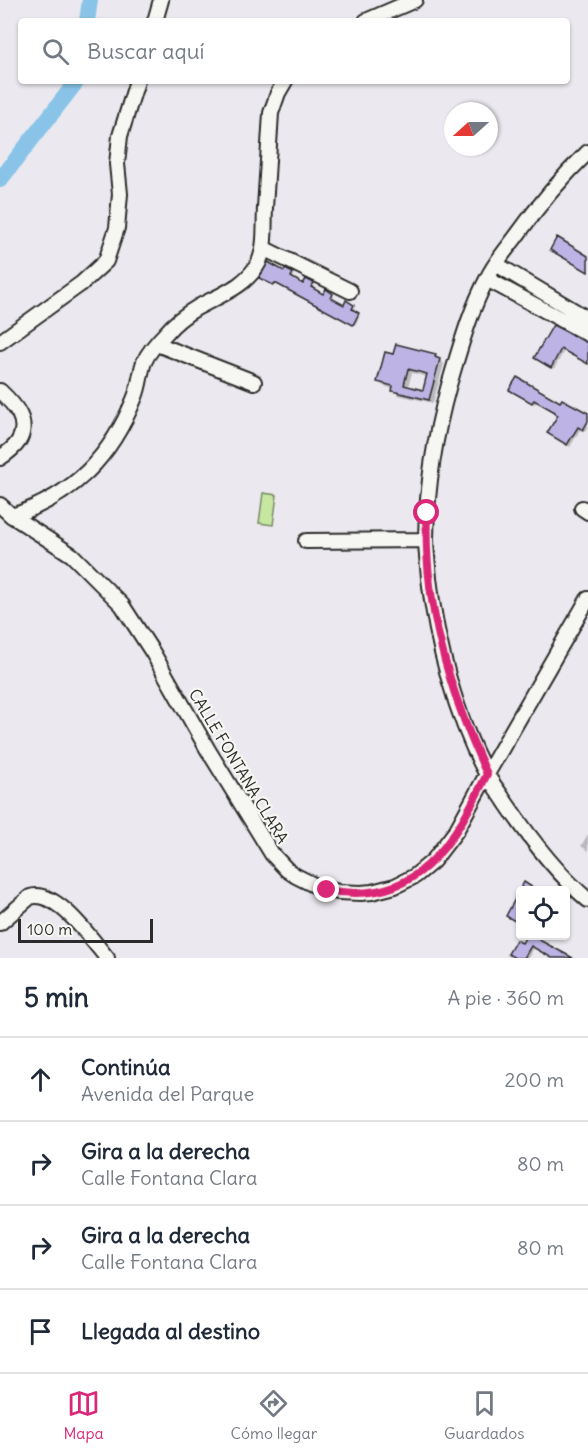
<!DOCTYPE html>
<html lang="es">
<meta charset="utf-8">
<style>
body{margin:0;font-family:Delius,sans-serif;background:#f2f2f3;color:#1f2937}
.controls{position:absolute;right:18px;bottom:18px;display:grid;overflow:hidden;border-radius:6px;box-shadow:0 2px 4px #0004}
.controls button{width:54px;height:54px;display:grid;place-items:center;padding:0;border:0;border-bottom:2px solid #e0e1e3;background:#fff;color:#1f2937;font:30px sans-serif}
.compass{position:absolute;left:444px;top:102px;width:54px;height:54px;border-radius:50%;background:#fff;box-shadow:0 2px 4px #0004;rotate:249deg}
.scale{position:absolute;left:18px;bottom:15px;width:135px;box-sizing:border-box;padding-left:6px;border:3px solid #2b2b2b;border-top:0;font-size:16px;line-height:21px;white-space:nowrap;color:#2b2b2b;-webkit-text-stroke:4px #f6f6f2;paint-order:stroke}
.stop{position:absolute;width:18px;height:18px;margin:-14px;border:4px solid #db2777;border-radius:50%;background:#fff}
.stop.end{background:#db2777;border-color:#fff;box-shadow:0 2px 6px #0008}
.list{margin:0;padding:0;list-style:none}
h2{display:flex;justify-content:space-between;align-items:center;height:78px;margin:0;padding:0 24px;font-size:26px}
h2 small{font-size:20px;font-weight:400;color:#747a83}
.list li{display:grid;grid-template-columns:39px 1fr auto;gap:18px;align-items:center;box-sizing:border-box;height:84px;padding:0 24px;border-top:2px solid #e0e1e3}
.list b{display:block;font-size:22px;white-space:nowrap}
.list p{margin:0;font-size:20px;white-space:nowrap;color:#747a83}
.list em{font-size:20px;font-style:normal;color:#747a83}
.icon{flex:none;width:33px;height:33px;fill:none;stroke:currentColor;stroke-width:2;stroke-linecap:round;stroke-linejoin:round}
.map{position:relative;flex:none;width:588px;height:958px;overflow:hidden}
.search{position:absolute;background:#fff;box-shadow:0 2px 4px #0004;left:18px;right:18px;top:18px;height:66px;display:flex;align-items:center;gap:15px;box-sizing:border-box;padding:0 21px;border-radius:6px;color:#747a83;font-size:22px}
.sheet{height:414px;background:#fff}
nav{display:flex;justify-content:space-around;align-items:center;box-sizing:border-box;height:84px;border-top:2px solid #e0e1e3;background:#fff;font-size:16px;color:#747a83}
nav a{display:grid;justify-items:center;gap:3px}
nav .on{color:#db2777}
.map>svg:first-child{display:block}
.green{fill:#c5e7a1;stroke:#788966;stroke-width:1.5}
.shadow{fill:#0003;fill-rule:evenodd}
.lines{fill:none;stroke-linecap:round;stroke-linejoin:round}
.river{stroke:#89c4e8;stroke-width:16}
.building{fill:#bdb4e5;stroke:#2b2b2b;stroke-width:1.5;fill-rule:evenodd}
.minor-casing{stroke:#2b2b2b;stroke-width:18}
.minor{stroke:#f6f6f2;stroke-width:14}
.route{stroke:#db2777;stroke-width:8}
.labels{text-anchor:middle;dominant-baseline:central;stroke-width:4.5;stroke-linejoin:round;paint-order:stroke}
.street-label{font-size:16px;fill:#2b2b2b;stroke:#f6f6f2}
</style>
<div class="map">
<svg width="588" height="958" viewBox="0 0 588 958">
<rect width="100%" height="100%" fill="#ebe9ef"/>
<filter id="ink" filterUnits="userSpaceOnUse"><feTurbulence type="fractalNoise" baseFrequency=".0167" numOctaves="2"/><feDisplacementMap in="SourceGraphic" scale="12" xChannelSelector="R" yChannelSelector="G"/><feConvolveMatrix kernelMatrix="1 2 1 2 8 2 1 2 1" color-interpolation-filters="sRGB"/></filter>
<g filter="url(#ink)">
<path class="green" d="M263,493L277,495L273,525L259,523Z"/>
<path class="shadow" d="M285,273L292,274L294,276L292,279L304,286L311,284L314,286L312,290L324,296L326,291L333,295L334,297L332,300L344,307L353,306L355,308L353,311L360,316L355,325L277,283L275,286L263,279Z
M554,327L588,346V364L564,351L554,369L538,360Z
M435,355L444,364L433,403L398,395L394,390V389L383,386L379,382ZM412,373L428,377L424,391L408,387Z
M514,393L588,415V428L586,431L581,428L570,447L552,436L559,416L556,413L537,402L535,404Z
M588,834V851L581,846Z
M528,936H529L570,958H552L534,948L528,958H515Z"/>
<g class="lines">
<path class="river" d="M87,21L90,0
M0,180L77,81"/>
</g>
<path class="building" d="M557,237L588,256V272L550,250Z
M268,262L284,271L285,269L293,273L291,277L303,284L306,279L314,283L311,287L323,294L326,289L333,294L331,298L344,305L346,300L354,305L352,309L359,313L353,325L275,283L273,285L259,278Z
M553,325L588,343V364L561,349L551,368L534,358Z
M396,344L436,354L435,357L440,359L429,400L392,391L393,386L377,382L385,352L393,354ZM408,369L427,374L423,390L404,385Z
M517,377L560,402L562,399L588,413V421L583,430L578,427L567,445L547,433L558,415L554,413L555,412L534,400L532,403L509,390Z
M524,882L538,891H520V924L506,916Z
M526,936H532L573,958H552L531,946L524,958H515L508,954L516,940L522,943Z"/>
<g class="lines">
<g class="minor-casing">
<path id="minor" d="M155,21L161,0
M366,21L415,0
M588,152C561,178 537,207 515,238C505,251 494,264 487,279C472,307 463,338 454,368C437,423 427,481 426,538C426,551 428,565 429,578C436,642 456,717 486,773C492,784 500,793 506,803C529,837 556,873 588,900
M263,248L350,291
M496,264L588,319
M487,279L588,334
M0,342L82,283L106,261L117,228L120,194L117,164L120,136L137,81
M157,344L254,382
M0,391C14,404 31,422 18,442C14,448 6,454 0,458
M0,505L12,516L72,555L122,605L153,653L208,750L272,854L287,870L296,876L316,886L338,892L361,893L372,892L395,886L415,876L433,861L456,831L487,774L588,599
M582,508L588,512
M12,516C74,495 111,457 135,397C140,385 140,373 144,362C149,351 158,341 166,333C175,322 186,314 198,307C220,295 247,286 259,262C266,246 264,226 265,208C267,176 269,145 271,113L278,93L285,81
M306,541L426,540
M0,923L30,897C56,888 92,940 107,958"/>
</g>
<use href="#minor" class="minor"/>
</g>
</g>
<g class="lines" filter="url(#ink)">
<path class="route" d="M327,890C417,908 453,844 487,774C449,692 423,604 427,513"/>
</g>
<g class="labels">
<g class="street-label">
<text transform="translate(239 766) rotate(59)">CALLE FONTANA CLARA</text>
</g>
</g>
</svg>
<div class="controls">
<button><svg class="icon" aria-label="locate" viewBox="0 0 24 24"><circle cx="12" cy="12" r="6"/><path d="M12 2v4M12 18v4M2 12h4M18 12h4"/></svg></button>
</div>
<svg class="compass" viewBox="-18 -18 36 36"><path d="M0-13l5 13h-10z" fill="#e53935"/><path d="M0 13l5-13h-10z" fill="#747a83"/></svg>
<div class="scale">100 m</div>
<div class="stop" style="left:427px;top:513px"></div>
<div class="stop end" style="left:327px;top:890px"></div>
<div class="search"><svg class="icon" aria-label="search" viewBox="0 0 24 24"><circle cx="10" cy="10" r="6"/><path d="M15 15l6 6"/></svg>Buscar aquí</div>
</div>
<section class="sheet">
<h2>5 min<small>A pie · 360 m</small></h2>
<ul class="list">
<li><svg class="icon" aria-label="ahead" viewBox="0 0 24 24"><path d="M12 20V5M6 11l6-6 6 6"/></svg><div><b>Continúa</b><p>Avenida del Parque</p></div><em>200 m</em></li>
<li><svg class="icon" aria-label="right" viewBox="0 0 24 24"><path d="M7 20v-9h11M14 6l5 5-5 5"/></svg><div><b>Gira a la derecha</b><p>Calle Fontana Clara</p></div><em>80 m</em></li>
<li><svg class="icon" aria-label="right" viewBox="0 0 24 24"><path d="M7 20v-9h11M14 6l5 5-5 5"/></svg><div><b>Gira a la derecha</b><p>Calle Fontana Clara</p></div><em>80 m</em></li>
<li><svg class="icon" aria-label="arrive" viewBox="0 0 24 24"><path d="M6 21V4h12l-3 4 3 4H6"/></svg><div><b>Llegada al destino</b></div></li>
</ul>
</section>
<nav>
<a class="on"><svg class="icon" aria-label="map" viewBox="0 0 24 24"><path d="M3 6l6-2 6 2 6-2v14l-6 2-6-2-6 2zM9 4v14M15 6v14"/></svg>Mapa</a>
<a><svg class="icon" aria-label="directions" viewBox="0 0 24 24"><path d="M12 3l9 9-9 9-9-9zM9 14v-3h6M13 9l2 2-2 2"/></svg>Cómo llegar</a>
<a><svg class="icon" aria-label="saved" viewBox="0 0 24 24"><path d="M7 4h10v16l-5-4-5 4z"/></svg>Guardados</a>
</nav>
